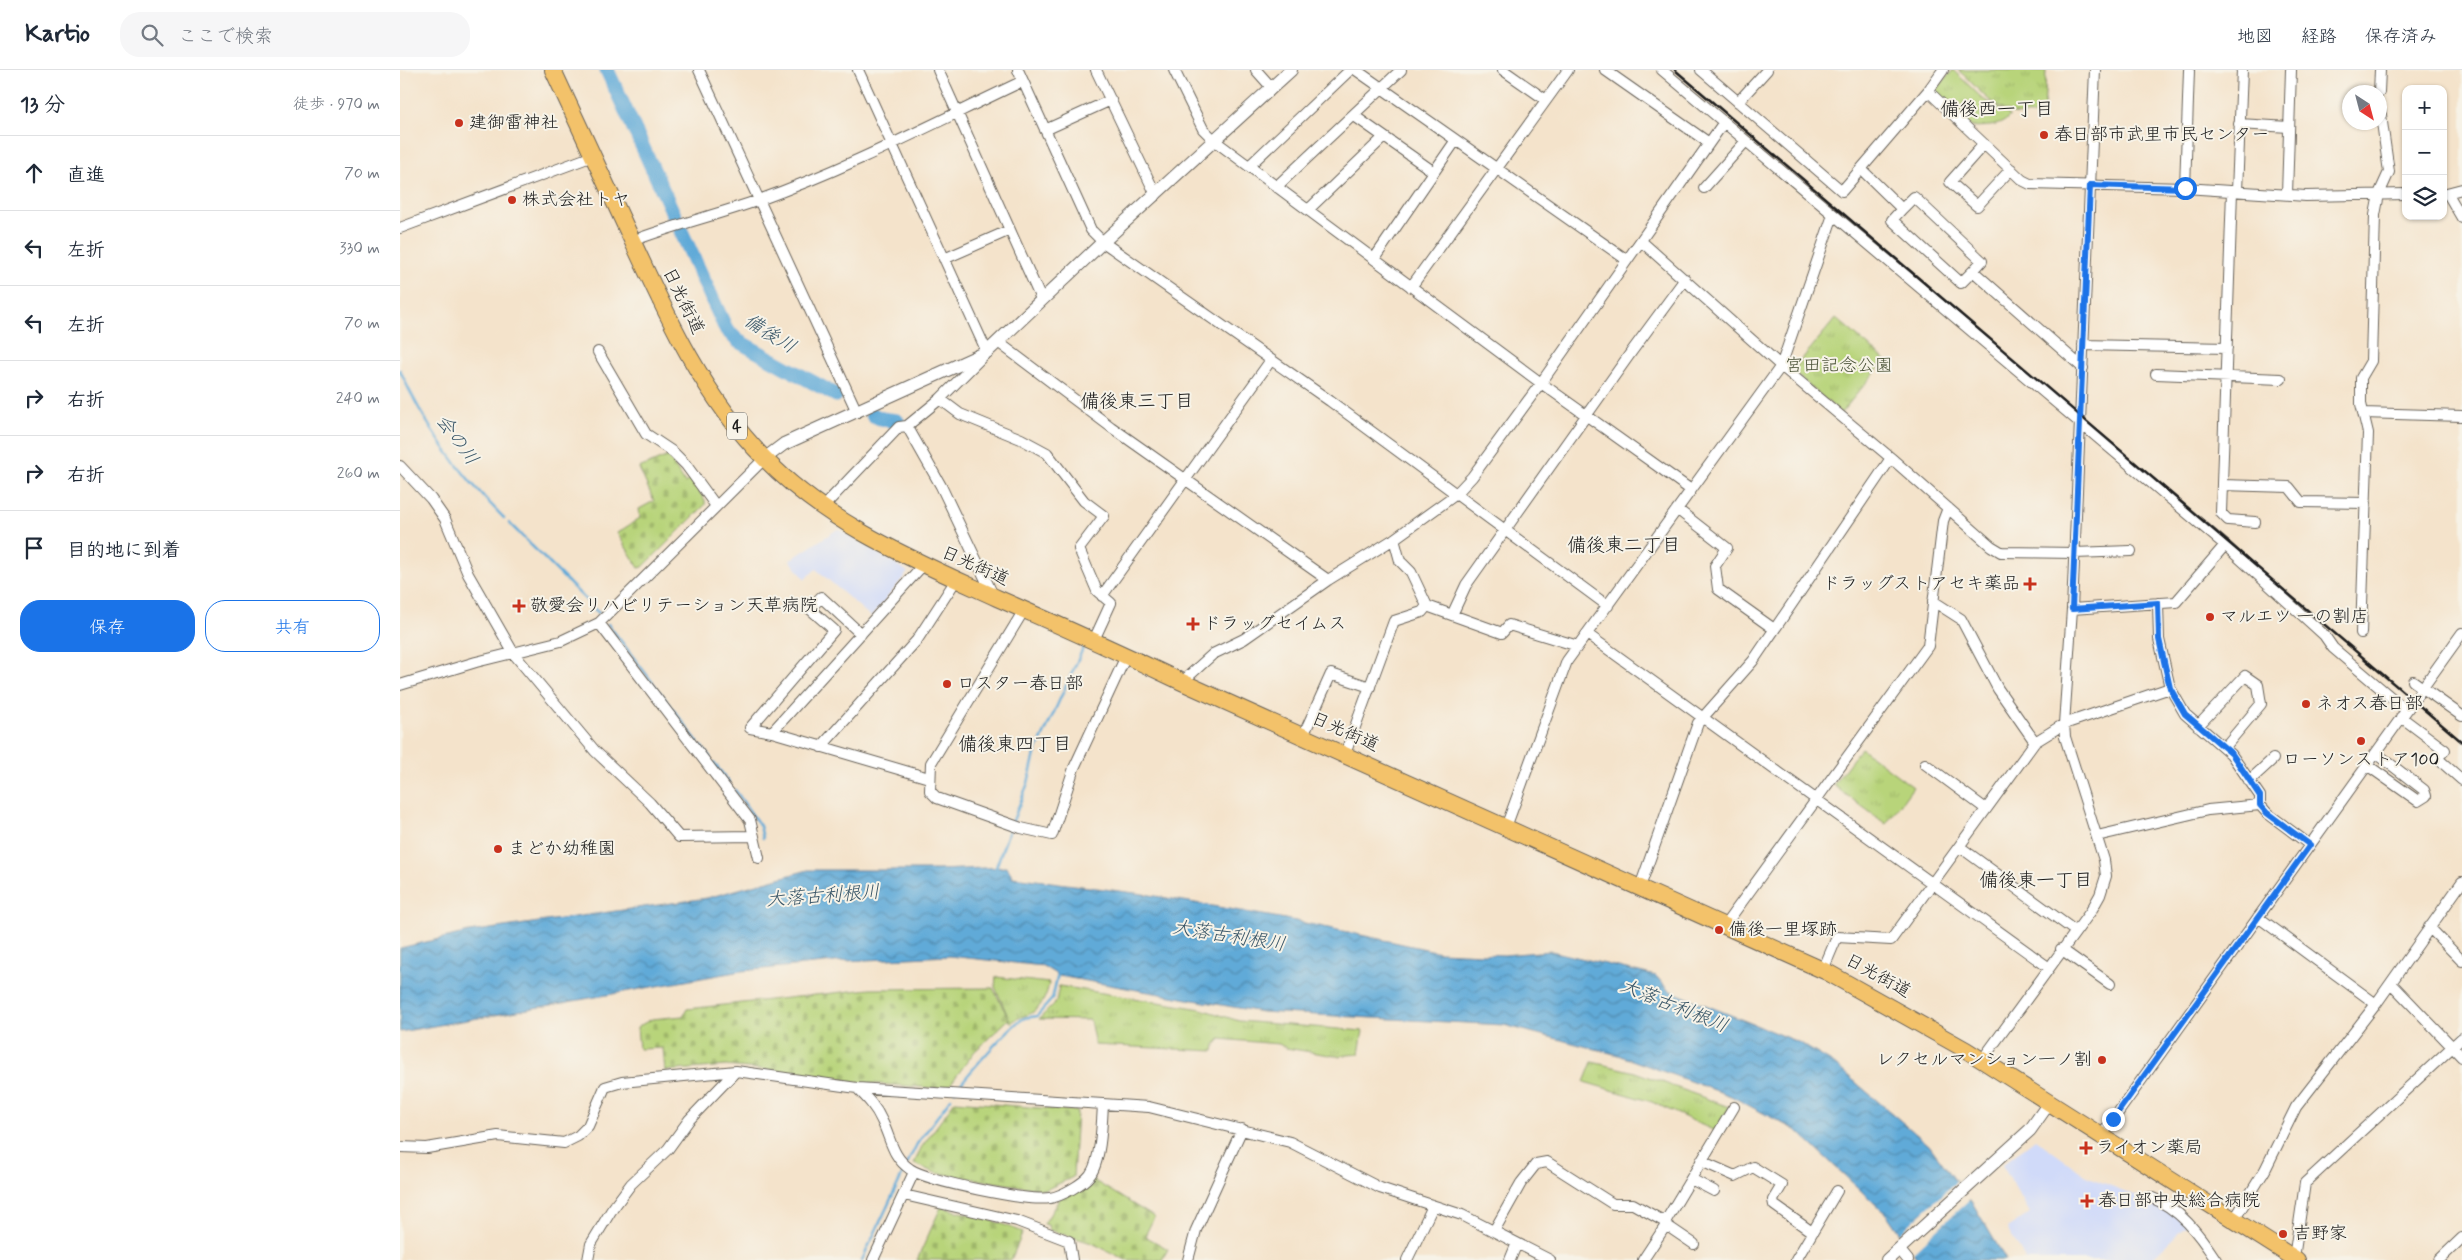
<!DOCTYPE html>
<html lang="ja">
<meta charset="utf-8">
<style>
body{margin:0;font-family:Mynerve,"Klee One",sans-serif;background:#f6f6f7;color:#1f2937}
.controls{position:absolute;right:15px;top:15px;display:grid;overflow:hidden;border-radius:10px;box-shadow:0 1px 4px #0004}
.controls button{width:45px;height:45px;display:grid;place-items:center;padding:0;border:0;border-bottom:1px solid #e0e1e3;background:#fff;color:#1f2937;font:25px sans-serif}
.compass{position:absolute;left:1942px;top:15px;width:45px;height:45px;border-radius:50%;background:#fff;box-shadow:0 1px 4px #0004;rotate:144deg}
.stop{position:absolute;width:15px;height:15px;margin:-11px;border:4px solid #1a73e8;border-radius:50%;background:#fff}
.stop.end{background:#1a73e8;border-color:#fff;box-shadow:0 1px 5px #0008}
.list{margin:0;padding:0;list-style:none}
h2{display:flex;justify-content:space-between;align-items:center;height:65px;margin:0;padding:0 20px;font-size:21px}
h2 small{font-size:16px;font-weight:400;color:#747a83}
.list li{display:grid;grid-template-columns:32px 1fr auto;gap:15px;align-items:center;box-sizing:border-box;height:75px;padding:0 20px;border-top:1px solid #e0e1e3}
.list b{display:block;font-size:19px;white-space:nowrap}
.list em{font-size:16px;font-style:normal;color:#747a83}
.actions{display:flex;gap:10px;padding:15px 20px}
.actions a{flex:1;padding:11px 0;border:1px solid #1a73e8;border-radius:20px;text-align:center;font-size:18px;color:#1a73e8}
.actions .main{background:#1a73e8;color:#fff}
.icon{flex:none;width:28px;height:28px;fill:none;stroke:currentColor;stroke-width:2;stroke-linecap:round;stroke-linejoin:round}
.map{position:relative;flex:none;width:2062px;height:1190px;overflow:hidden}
header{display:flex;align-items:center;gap:30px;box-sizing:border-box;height:70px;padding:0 25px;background:#fff;border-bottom:1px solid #e0e1e3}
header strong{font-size:24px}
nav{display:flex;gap:28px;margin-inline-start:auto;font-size:18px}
.search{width:350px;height:45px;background:#f6f6f7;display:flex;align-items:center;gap:12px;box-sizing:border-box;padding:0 18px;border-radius:20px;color:#747a83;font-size:19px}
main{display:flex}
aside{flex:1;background:#fff}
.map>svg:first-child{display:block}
.built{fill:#d0daf9}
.cemetery{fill:url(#cemetery-stones);stroke:#6a784b}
.park{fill:url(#park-tufts);stroke:#6a784b}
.water{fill:url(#water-waves);stroke:#3e637a}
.pier{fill:#f4e3cb}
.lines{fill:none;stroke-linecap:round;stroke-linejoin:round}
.stream{stroke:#61aad8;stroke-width:2.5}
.river{stroke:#61aad8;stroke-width:15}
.minor-casing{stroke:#686259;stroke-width:12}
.tertiary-casing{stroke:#686259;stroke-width:14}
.trunk-casing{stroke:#686259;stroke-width:18}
.minor{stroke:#fff;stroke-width:10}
.tertiary{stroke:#fff;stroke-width:12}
.trunk{stroke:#f3c26a;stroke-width:16}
.rail{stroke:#1c1c1c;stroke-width:2.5}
.route{stroke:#1a73e8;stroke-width:6}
.poi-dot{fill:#c8321e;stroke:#f7f3e8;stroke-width:2}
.labels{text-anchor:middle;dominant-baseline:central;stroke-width:4;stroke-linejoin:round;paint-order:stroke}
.shield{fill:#f7f3e8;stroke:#5e5c59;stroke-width:1}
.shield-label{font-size:16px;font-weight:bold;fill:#1c1c1c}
.poi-label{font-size:18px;fill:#1c1c1c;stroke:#f7f3e8;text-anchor:start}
.street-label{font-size:18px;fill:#1c1c1c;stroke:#f7f3e8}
.park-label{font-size:18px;fill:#4b5338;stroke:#f7f3e8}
.neighbourhood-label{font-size:19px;fill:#1c1c1c;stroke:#f7f3e8}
.water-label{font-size:19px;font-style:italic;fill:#385567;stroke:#f7f3e8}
</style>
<header>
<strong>Kartio</strong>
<div class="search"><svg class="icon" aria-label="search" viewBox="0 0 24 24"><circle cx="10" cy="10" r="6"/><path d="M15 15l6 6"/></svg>ここで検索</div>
<nav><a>地図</a><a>経路</a><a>保存済み</a></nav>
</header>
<main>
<aside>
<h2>13 分<small>徒歩 · 970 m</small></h2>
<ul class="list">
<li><svg class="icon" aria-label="ahead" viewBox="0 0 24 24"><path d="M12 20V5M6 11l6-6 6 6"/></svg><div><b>直進</b></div><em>70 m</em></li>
<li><svg class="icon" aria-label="left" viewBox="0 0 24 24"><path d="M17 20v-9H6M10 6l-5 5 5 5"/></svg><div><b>左折</b></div><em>330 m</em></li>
<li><svg class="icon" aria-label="left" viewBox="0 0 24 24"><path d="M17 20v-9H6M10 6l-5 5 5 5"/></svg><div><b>左折</b></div><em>70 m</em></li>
<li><svg class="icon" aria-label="right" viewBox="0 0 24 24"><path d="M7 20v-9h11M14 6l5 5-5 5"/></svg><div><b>右折</b></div><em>240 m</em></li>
<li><svg class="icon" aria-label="right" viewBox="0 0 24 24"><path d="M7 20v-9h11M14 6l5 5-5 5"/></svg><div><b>右折</b></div><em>260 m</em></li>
<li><svg class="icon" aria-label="arrive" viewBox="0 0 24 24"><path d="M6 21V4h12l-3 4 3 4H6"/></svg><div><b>目的地に到着</b></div></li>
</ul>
<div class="actions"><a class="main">保存</a><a>共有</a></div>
</aside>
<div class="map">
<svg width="2062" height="1190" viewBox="0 0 2062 1190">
<defs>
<pattern id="cemetery-stones" width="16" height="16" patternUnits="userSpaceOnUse" patternTransform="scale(1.25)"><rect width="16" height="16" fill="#b8d47a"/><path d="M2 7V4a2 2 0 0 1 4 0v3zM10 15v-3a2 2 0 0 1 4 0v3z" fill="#9eb569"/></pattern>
<pattern id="park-tufts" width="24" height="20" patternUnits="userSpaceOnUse" patternTransform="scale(1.25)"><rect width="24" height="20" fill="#b8d47a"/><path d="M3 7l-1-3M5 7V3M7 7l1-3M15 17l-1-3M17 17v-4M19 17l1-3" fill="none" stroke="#9eb569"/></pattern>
<pattern id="water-waves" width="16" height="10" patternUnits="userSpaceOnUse" patternTransform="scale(1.25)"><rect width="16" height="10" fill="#61aad8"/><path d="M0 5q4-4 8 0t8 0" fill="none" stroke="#4f8aae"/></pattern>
</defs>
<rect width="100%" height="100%" fill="#f7f3e8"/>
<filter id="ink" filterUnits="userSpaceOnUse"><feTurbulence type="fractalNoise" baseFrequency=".02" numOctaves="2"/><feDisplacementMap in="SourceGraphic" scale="10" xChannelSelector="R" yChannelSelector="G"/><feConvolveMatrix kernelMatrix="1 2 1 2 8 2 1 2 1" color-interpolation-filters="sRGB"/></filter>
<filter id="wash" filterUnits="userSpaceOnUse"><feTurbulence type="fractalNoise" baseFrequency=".0096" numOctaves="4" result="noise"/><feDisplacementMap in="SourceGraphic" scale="20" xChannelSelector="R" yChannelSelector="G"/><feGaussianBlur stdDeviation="1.12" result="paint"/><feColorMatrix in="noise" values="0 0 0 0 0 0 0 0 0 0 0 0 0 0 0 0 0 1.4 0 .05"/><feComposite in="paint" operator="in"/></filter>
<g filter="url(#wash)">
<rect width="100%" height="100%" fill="#f4e3cb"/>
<path class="built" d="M438,459L508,502L471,547L416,499L405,509L390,490Z
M1635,1069L1688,1107L1765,1137L1788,1154L1754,1186L1756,1190H1626L1607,1158L1630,1143L1602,1095Z"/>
<path class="cemetery" d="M268,386L285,413L290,409L305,430V435L243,497L239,498L217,463L240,448L239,439L254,431L239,398Z
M593,918L609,949L574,982L547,1019L452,1012L414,1004L326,996L265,1001L263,978L239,979L237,957L252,949L283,946L287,939L470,919Z
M555,1031L677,1041L673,1107L645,1120L536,1103L514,1094L521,1078Z
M693,1110L754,1147L745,1166L768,1179L762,1190H726L692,1173L649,1160L648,1155L644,1154L660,1128L681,1119Z
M541,1137L594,1151L623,1162L611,1190H517Z"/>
<path class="park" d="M1553,0L1583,29L1610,46C1600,58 1586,56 1571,57L1534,22Z
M1558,0H1646L1644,44C1634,44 1622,46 1613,44C1589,36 1576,15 1558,0Z
M1436,248L1485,290L1441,343L1392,301Z
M1461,678L1513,717L1486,754L1433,715Z
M596,907L649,913C647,924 643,935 633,942C626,947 618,946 611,953L595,917Z
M659,916L801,939L839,951L963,961L959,984L936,986L886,978L879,974L820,969L815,975L814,981L695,975L690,950L639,949L656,932Z
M1192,992L1235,1002L1329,1037L1315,1061L1252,1032L1184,1012Z"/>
<path class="water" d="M607,797L613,807L750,825L891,850L1040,882L1104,885L1151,881L1256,906L1268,920L1398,972L1433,993L1529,1075L1573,1134L1606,1190H1518L1487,1145L1397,1061L1331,1026L1218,985L1104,955L861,942L659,906L643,896L549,886L445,891L341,901L0,962V878L69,862L307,828L408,800H538Z"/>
<path class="pier" d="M1558,1110L1571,1128L1511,1184L1498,1165Z"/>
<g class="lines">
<path class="stream" d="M0,300C24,356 61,405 104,448
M109,453L189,533
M193,538L199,543
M208,554L298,672
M301,676L310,687
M314,693L329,712
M335,720L360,756L363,768
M612,753L628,713L635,684L685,574
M595,800L610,758
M555,1021C566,1007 612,952 625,948C629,947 634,947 637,946L652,929L658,904
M507,1094L517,1074L551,1028
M462,1190L505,1099"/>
<path class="river" d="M207,0L275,147
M281,161L326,259L338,271L436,325
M473,345L482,349L497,351"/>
</g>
</g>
<g filter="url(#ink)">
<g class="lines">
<g class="minor-casing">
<path id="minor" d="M299,0L457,342
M538,0L641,229
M618,0L691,160L703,172L930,331L1208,536
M696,0L756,125
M774,0L803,59L815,71L1141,313L1291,420
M856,0L872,18
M956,0L1227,190
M1103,0L1146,30
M1205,0L1309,73
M1262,0L1825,475L1924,565L1933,578L2006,640
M1301,0L1442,121L1528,21L1543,0
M1528,21L1622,110L1630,114L1785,118L1906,126L2006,124
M1979,22L1980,0
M1338,32L1367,0
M953,45L1034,102
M1839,54L1889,57
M645,60L711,30
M1584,74L1550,112L1577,136L1611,99
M849,96L950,0
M1461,99L1502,139L1514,127L1582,191L1573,201L1683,298
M876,117L1001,0
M1304,118L1346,71
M1785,118L1789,0
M1832,121L1821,443L1828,450L1855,452
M1837,121L1842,0
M1887,124L1891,0
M2043,124L2062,119
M2048,124L2062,148
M1502,139L1492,150L1561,213L1573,201
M908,140L984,67
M0,158L193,86
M232,171C274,155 317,145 359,130C449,98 536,52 623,11
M1241,171L1381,296L1491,388L1591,476L1601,482L1674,483L1731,481
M544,189L610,160
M974,189L1056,70
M1011,217L1168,0
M598,272L711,357L928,510
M1683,275L1827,278
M198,282L246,364L273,382L286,395L316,436
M1756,304L1881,309
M540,329L560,344L621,369L647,383L684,431L704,446L679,479L697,521L711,533L694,570
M1963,343L2062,346
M507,356L541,416L593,525
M0,396L31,429L45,449L68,504L114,584L195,681L250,733L279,767L354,766
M1822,415L1889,417L1901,432L1966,433
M423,437L499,357L507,356L540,329L587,282L458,0
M1277,439L1327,478L1315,496L1318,519L1374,559
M994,469L1000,491L1011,502L1027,536L1102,563L1109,555L1178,576
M702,526L871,290
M1533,531L1561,549L1598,619L1635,672
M1758,533L1759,569L1770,618L1785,644L1831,684L1860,726V735L1867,743L1910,775
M1672,539L1776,532L1825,475
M624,540L531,693L530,721L537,728L621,758L652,765L674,698L726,586
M1052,545L1066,515L1232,281L1285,209
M199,553L350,750L359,788
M1961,563L1968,363L1961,334V308L1971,291L1975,145L1979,124L1989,102L1980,38
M461,564L421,527L410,539L434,560L350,658L372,662L529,708
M1187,564L1648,897
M2013,611L2062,646
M782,612L813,584L844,569L928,510L994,469L1055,425L1072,407L1141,313L1324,52
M0,615L76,592L161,571L199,553L364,389
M2001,647L2045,680L2037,688L2062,710
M1798,656L1845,606L1858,615L1861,634L1824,678
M372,662L523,495
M903,666L931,604L970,617
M421,677L517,570L556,510
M945,684L994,551L1022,542L1027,536
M1525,694L1586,739
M1967,695L2018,731L2026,726L2024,720L1976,683
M1849,711L1873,689
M1106,757L1167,591L1381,296L1433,145
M1697,766L1808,740L1860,735
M1560,777L1675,861
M1240,817L1298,653L1353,591L1491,388
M1858,847L1976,934
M1325,855L1528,576L1543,451L1548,438
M2029,857L2062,891
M1661,879L1710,914
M1423,900L1437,867L1491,870L1635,672L1664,654L1770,618
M1991,913L2062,987
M1582,990L1691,841L1700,825L1706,806L1704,790L1665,667L1664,654L1672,539L1695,0
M457,1018C467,1028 476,1037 482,1051C491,1069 492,1087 510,1099C527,1111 629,1132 650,1128C662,1126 683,1114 690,1105C701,1091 702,1052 703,1034
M1702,1065L2062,563
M0,1077L27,1078L98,1066L164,1073L178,1066L188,1056L205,1017L222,1012L336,1001L457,1018L749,1037L890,1072L980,1118L1062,1145L1150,1190
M1301,1091L1335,1106L1353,1097L1382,1115L1373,1130L1374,1135L1412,1162
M1291,1109L1314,1121
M504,1125L617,1151L669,1171L672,1190
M1750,1127C1780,1138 1799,1164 1816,1190
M1834,1150L1865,1100L1896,1037L1976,934L2062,812
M1266,1155L1294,1174
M1094,1161L1121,1113L1136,1094L1147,1092L1213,1134H1233L1265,1152
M1499,1179L1508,1190
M1894,1188L1905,1113L2062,968
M188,1190L191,1174L211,1141L231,1114L268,1079L289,1050L336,1001
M473,1190L514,1102
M788,1190L796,1160L842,1059
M1007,1190L1033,1136
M1110,1190L1117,1173
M1243,1190L1266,1155L1265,1152L1334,1037
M1396,1190L1437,1121
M2039,1190L2062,1168"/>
</g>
<g class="tertiary-casing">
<path id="tertiary" d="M364,389L384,374L587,282L703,172L891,0
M1487,1190L1630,1060L1649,1033"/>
</g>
<g class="trunk-casing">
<path id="trunk" d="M153,0C179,56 205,112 231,168C267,246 303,326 364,388C429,455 514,490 597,528C659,555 721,583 782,612L1427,902L1566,980L1897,1190"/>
</g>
<use href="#minor" class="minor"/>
<use href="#tertiary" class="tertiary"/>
<use href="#trunk" class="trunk"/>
<path class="rail" d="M1275,0L2062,672"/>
</g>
</g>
<g class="lines" filter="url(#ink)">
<path class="route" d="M1713,1049L1910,775L1867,743L1860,735V726L1832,684L1785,644L1770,618L1759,569L1758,533L1672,539L1690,115L1785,118"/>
</g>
<g class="poi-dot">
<circle cx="59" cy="53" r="5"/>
<circle cx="1644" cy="65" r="5"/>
<circle cx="112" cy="130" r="5"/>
<path d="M1627.5 506.5h5v5h5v5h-5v5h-5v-5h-5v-5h5z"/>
<path d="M116.5 528.5h5v5h5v5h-5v5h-5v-5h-5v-5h5z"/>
<circle cx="1810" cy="547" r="5"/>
<path d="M790.5 546.5h5v5h5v5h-5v5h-5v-5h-5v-5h5z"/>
<circle cx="547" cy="614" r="5"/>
<circle cx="1906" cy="634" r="5"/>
<circle cx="1961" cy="671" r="5"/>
<circle cx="98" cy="779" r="5"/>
<circle cx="1319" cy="860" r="5"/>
<circle cx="1702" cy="990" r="5"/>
<path d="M1683.5 1070.5h5v5h5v5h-5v5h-5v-5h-5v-5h5z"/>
<path d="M1684.5 1123.5h5v5h5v5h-5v5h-5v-5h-5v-5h5z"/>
<circle cx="1883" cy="1164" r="5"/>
</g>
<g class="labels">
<rect class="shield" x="327" y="342.5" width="20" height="27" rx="4"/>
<g class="shield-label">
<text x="337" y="356">4</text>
</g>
<g class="poi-label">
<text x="69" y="53">建御雷神社</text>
<text x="1654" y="65">春日部市武里市民センター</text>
<text x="122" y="130">株式会社トヤ</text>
<text x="1620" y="514" text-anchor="end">ドラッグストアセキ薬品</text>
<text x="130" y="536">敬愛会リハビリテーション天草病院</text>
<text x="1820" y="547">マルエツ 一の割店</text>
<text x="803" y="554">ドラッグセイムス</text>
<text x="557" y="614">ロスター春日部</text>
<text x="1916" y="634">ネオス春日部</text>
<text x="1961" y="690" text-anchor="middle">ローソンストア100</text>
<text x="108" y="779">まどか幼稚園</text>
<text x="1329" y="860">備後一里塚跡</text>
<text x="1692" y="990" text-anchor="end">レクセルマンション一ノ割</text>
<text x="1696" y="1078">ライオン薬局</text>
<text x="1698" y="1131">春日部中央総合病院</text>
<text x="1893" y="1164">吉野家</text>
</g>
<g class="street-label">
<text transform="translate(283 231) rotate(64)">日光街道</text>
<text transform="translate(575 496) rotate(24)">日光街道</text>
<text transform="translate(945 662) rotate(24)">日光街道</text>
<text transform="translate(1478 906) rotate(29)">日光街道</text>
</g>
<g class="park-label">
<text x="1439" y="296">宮田記念公園</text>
</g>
<g class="neighbourhood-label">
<text x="1597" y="39">備後西一丁目</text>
<text x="737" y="331">備後東三丁目</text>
<text x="1224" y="475">備後東二丁目</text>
<text x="615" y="674">備後東四丁目</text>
<text x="1636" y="810">備後東一丁目</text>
</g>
<g class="water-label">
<text transform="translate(370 264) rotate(32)">備後川</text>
<text transform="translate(57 370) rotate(54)">会の川</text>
<text transform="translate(423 826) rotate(-4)">大落古利根川</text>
<text transform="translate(829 866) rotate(9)">大落古利根川</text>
<text transform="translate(1274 936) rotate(22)">大落古利根川</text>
</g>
</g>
</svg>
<div class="controls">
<button>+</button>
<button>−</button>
<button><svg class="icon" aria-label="layers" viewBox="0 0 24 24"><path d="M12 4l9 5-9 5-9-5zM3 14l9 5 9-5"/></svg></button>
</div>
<svg class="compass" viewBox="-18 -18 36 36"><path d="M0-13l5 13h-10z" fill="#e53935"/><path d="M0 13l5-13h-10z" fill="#747a83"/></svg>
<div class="stop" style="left:1785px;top:118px"></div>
<div class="stop end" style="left:1713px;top:1049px"></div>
</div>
</main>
